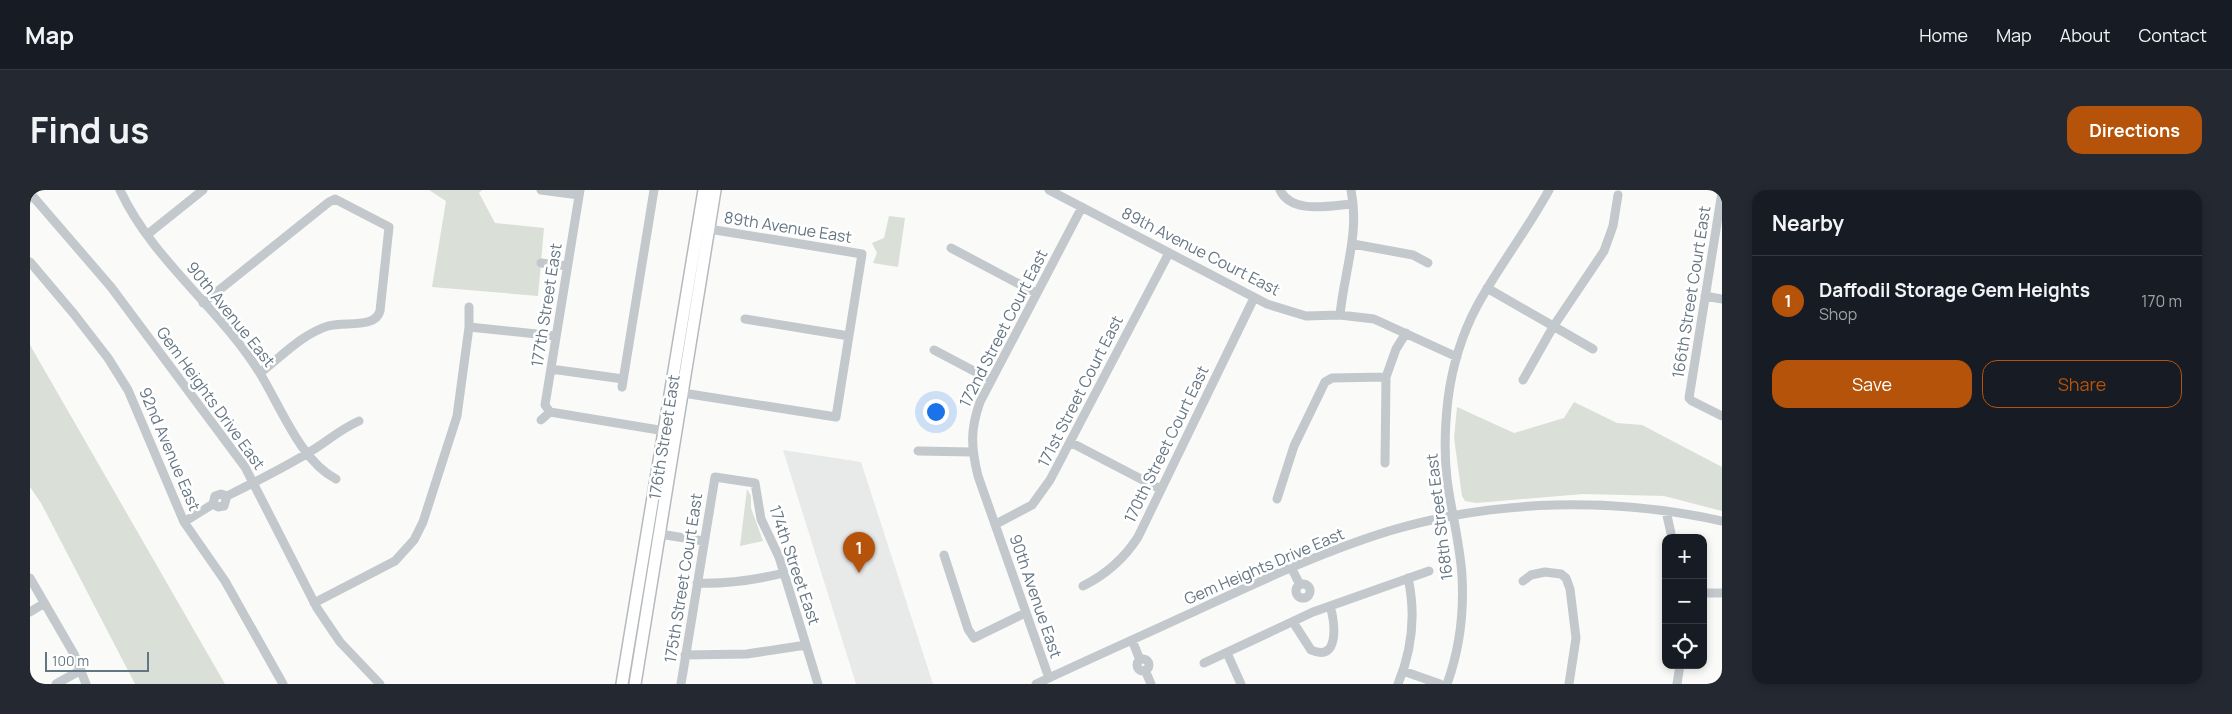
<!DOCTYPE html>
<meta charset="utf-8">
<style>
body{margin:0;font-family:Manrope,sans-serif;background:#242831;color:#f1f3f6}
.controls{position:absolute;right:15px;bottom:15px;display:grid;overflow:hidden;border-radius:10px;box-shadow:0 2px 8px #0003}
.controls button{width:45px;height:45px;display:grid;place-items:center;padding:0;border:0;border-bottom:1px solid #363941;background:#171b24;color:#f1f3f6;font:25px sans-serif}
.scale{position:absolute;left:15px;bottom:12px;width:104px;box-sizing:border-box;padding-left:5px;border:2px solid #657683;border-top:0;font-size:14px;line-height:18px;white-space:nowrap;color:#657683;-webkit-text-stroke:4px #fff;paint-order:stroke}
.you{position:absolute;left:905px;top:221px;width:18px;height:18px;margin:-12px;border:4px solid #fff;border-radius:50%;background:#1a73e8;box-shadow:0 0 0 8px #1a73e833}
.badge{display:grid;place-items:center;width:32px;height:32px;border-radius:50%;background:#b45309;color:#fff;font-size:16px;font-weight:700}
.pin{position:absolute;translate:-50% -41px;filter:drop-shadow(0 1px 2px #0008)}
.pin::after{content:'';position:absolute;top:26px;width:18px;height:15px;background:inherit;clip-path:polygon(0 0,100% 0,50% 100%)}
.list{margin:0;padding:0;list-style:none}
h2{display:flex;justify-content:space-between;align-items:center;height:65px;margin:0;padding:0 20px;font-size:21px}
h2 small{font-size:16px;font-weight:400;color:#9ea1a6}
.list li{display:grid;grid-template-columns:32px 1fr auto;gap:15px;align-items:center;box-sizing:border-box;height:90px;padding:0 20px;border-top:1px solid #363941}
.list b{display:block;font-size:19px;white-space:nowrap}
.list p{margin:0;font-size:16px;white-space:nowrap;color:#9ea1a6}
.list em{font-size:16px;font-style:normal;color:#9ea1a6}
.actions{display:flex;gap:10px;padding:15px 20px}
.actions a{flex:1;padding:11px 0;border:1px solid #b45309;border-radius:15px;text-align:center;font-size:18px;color:#b45309}
.actions .main{background:#b45309;color:#fff}
.icon{flex:none;width:28px;height:28px;fill:none;stroke:currentColor;stroke-width:2;stroke-linecap:round;stroke-linejoin:round}
.map{position:relative;flex:none;width:1692px;height:494px;overflow:hidden;border-radius:15px}
header{display:flex;align-items:center;gap:30px;box-sizing:border-box;height:70px;padding:0 25px;background:#171b24;border-bottom:1px solid #363941}
header strong{font-size:24px}
nav{display:flex;gap:28px;margin-inline-start:auto;font-size:18px}
.intro{display:flex;align-items:center;justify-content:space-between;box-sizing:border-box;height:120px;padding:0 30px}
h1{margin:0;font-size:35px}
.button{padding:12px 22px;border-radius:15px;background:#b45309;color:#fff;font-size:18px;font-weight:700}
main{display:flex;gap:30px;padding:0 30px}
aside{flex:1;background:#171b24;border-radius:15px;box-shadow:0 2px 8px #0003}
.map>svg:first-child{display:block}
.built{fill:#e8e9e9}
.green{fill:#dadfd7}
.lines{fill:none;stroke-linecap:round;stroke-linejoin:round}
.major-casing{stroke:#b5babe;stroke-width:14}
.minor{stroke:#c3c8cc;stroke-width:9}
.major{stroke:#fff;stroke-width:11}
.labels{text-anchor:middle;dominant-baseline:central;stroke-width:5;stroke-linejoin:round;paint-order:stroke}
.street-label{font-size:16px;fill:#657683;stroke:#fff}
</style>
<header>
<strong>Map</strong>
<nav><a>Home</a><a>Map</a><a>About</a><a>Contact</a></nav>
</header>
<div class="intro"><h1>Find us</h1><a class="button">Directions</a></div>
<main>
<div class="map">
<svg width="1692" height="494" viewBox="0 0 1692 494">
<rect width="100%" height="100%" fill="#fafaf8"/>
<path class="built" d="M753,260L831,272L903,494H826Z"/>
<path class="green" d="M399,0H452L449,3L465,33L514,38L508,106L402,97L416,11Z
M859,26L875,28L868,77L843,73L847,63L842,53L854,48Z
M0,155L195,494H105L11,313L0,297Z
M1544,212L1587,233L1612,235L1692,277V321L1634,306L1553,304L1446,313L1435,311L1432,306L1424,248L1427,217L1484,243L1534,228Z
M717,299L721,306V318L733,351L710,356Z"/>
<g class="lines">
<g class="major-casing">
<path id="major" d="M592,494L674,0
M605,494L685,0"/>
</g>
<path class="minor" d="M90,0C123,71 191,119 231,185C251,218 271,271 306,289
M511,0L549,5
M1019,0L1237,114L1276,126L1310,125L1344,129L1427,167
M1250,0C1262,25 1301,15 1323,14
M1692,2L1659,208L1662,211L1692,226
M0,3L81,97L215,277L287,418L310,452L350,494
M118,44L173,0
M1323,54L1383,65L1398,73
M921,58L1006,103
M0,72L44,124L78,168L98,200L154,332L195,391L253,494
M511,73L537,76
M1457,98L1563,159
M1675,106L1692,109
M173,113L299,12L305,9L359,37L350,121C345,139 315,131 298,136C272,144 251,167 230,183
M1310,125C1314,82 1330,43 1321,0
M715,129L819,146
M439,137L526,146
M904,160L961,190
M521,179L593,189
M1493,190L1523,137L1574,61L1583,36L1588,5
M592,197L624,0
M653,203L806,227L832,64L679,39
M520,222L515,215L550,0
M520,222L635,241
M511,230L520,222
M1040,252L1130,299
M888,261L942,262
M1355,273L1356,187L1366,159L1376,143
M197,306L194,316L188,317L183,314L185,306L191,304L197,306C227,291 258,276 286,258C301,248 313,238 329,231
M1247,309L1264,256L1295,192L1302,188L1356,187
M1636,321L1642,348
M154,332L183,314
M966,334L1002,315L1020,290L1139,63
M630,344L673,351
M914,365L938,439L944,448L995,423
M1261,377L1270,395
M0,388L44,464L56,494
M1493,391L1501,385L1515,382L1531,384L1536,388L1540,399L1546,448L1539,494
M667,393C697,394 725,390 754,383
M1266 401a7 7 0 1 1 14 0a7 7 0 1 1-14 0Z
M1053,396C1077,384 1094,369 1108,347L1224,108
M1673,403H1692
M284,413L365,371L384,350L393,332L427,226L439,137V117
M0,422L13,414
M1263,432L1281,460C1310,473 1305,432 1300,416
M1102,450L1110,470
M1197,463L1211,494
M655,465L717,464L776,455
M1107 475a6 6 0 1 1 12 0a6 6 0 1 1-12 0Z
M1174,473L1283,422L1399,381
M1115,480L1121,494
M1373,481L1410,494
M1019,488L948,286C941,257 940,240 950,212L1052,17
M26,494L51,480
M651,494L685,287L725,293L731,329L749,367L788,494
M1006,494C1057,470 1109,447 1161,423C1226,393 1291,362 1359,341C1466,309 1584,307 1692,331
M1368,494C1382,460 1386,424 1378,388
M1417,494C1429,461 1434,422 1432,386C1430,353 1421,321 1417,289C1414,263 1415,235 1418,209C1422,178 1432,144 1447,116C1469,76 1497,40 1519,0
M1647,494L1650,475"/>
<use href="#major" class="major"/>
</g>
<g class="labels">
<g class="street-label">
<text transform="translate(758 37) rotate(9)">89th Avenue East</text>
<text transform="translate(1171 61) rotate(27)">89th Avenue Court East</text>
<text transform="translate(1661 102) rotate(-81)">166th Street Court East</text>
<text transform="translate(516 115) rotate(-81)">177th Street East</text>
<text transform="translate(201 124) rotate(51)">90th Avenue East</text>
<text transform="translate(973 138) rotate(-63)">172nd Street Court East</text>
<text transform="translate(1050 201) rotate(-63)">171st Street Court East</text>
<text transform="translate(181 208) rotate(54)">Gem Heights Drive East</text>
<text transform="translate(634 247) rotate(-81)">176th Street East</text>
<text transform="translate(1136 254) rotate(-64)">170th Street Court East</text>
<text transform="translate(140 259) rotate(67)">92nd Avenue East</text>
<text transform="translate(1409 327) rotate(-97)">168th Street East</text>
<text transform="translate(765 375) rotate(71)">174th Street East</text>
<text transform="translate(1234 376) rotate(-23)">Gem Heights Drive East</text>
<text transform="translate(653 388) rotate(-81)">175th Street Court East</text>
<text transform="translate(1006 406) rotate(71)">90th Avenue East</text>
</g>
</g>
</svg>
<div class="controls">
<button>+</button>
<button>−</button>
<button><svg class="icon" aria-label="locate" viewBox="0 0 24 24"><circle cx="12" cy="12" r="6"/><path d="M12 2v4M12 18v4M2 12h4M18 12h4"/></svg></button>
</div>
<div class="scale">100 m</div>
<div class="you"></div>
<div class="pin badge" style="left:829px;top:383px">1</div>
</div>
<aside>
<h2>Nearby<small></small></h2>
<ul class="list">
<li><span class="badge">1</span><div><b>Daffodil Storage Gem Heights</b><p>Shop</p></div><em>170 m</em></li>
</ul>
<div class="actions"><a class="main">Save</a><a>Share</a></div>
</aside>
</main>
